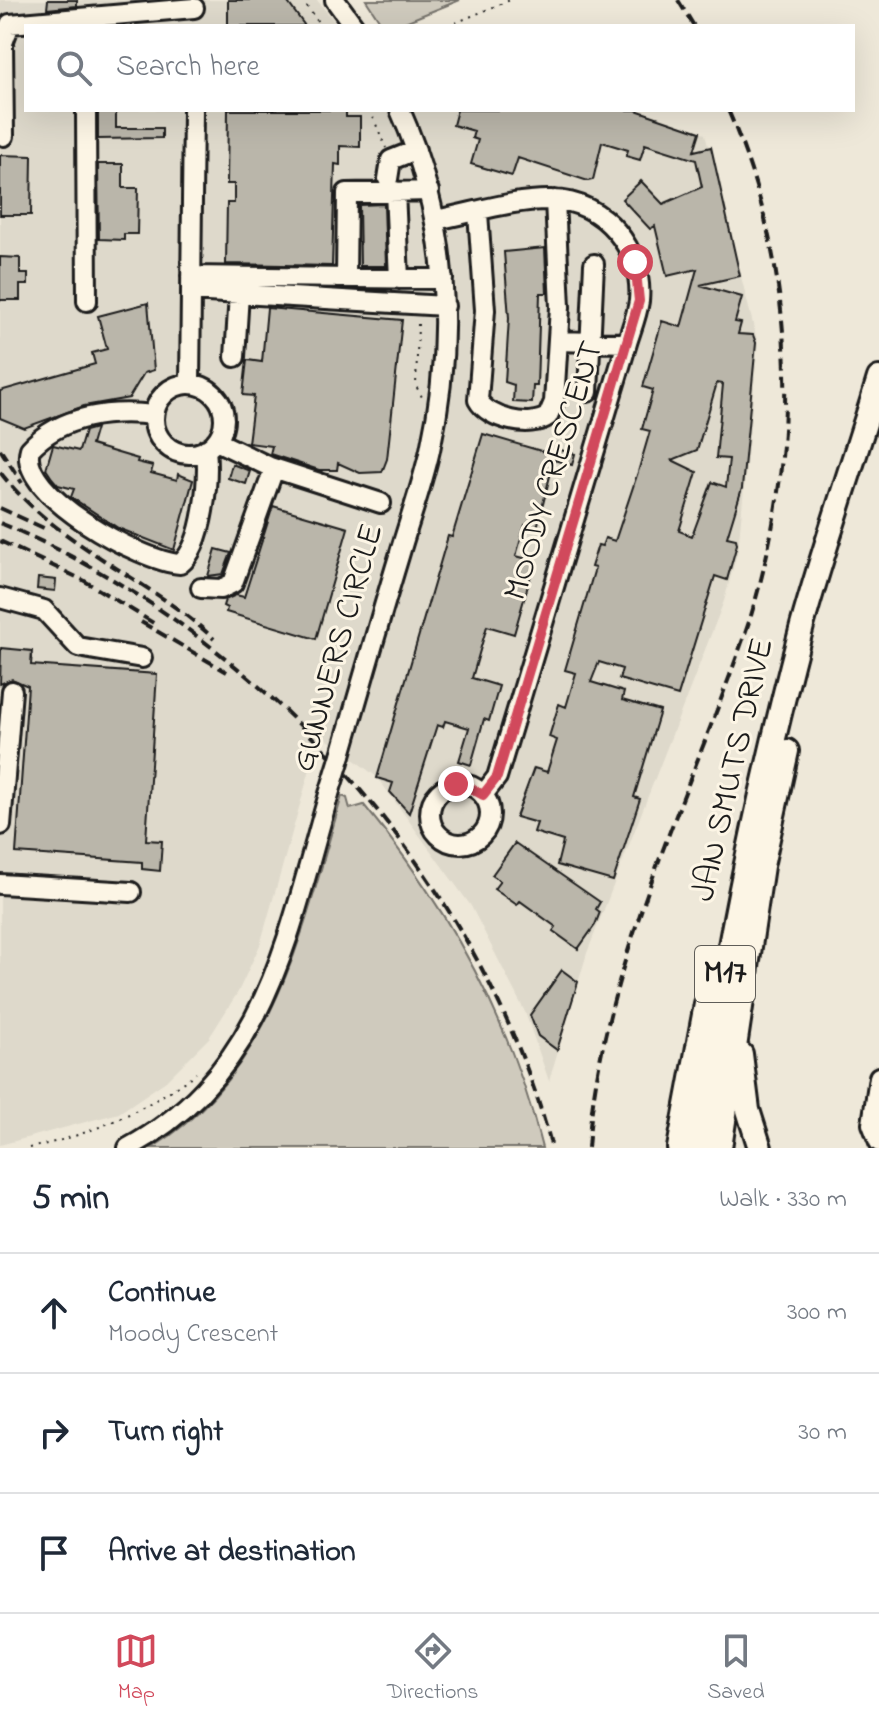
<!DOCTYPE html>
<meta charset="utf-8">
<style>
body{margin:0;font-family:"Indie Flower",sans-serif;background:#f2f2f3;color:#1f2937}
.stop{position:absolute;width:24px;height:24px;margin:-18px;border:6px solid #d1495b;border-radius:50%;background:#fff}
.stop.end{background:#d1495b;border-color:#fff;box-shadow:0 2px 8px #0008}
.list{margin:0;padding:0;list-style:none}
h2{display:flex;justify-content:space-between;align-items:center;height:104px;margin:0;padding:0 32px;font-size:34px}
h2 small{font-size:26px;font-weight:400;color:#747a83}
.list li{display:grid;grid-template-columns:52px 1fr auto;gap:24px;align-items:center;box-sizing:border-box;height:120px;padding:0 32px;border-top:2px solid #e0e1e3}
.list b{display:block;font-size:30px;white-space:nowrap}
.list p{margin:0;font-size:26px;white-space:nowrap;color:#747a83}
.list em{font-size:26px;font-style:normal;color:#747a83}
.icon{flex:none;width:44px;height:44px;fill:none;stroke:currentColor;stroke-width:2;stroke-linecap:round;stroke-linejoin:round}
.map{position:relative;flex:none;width:879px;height:1148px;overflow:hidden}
.search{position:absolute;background:#fff;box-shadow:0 8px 32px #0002;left:24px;right:24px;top:24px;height:88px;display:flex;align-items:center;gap:20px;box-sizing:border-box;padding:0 28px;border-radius:0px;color:#747a83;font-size:30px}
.sheet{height:464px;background:#fff}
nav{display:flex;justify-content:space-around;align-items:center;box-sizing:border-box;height:112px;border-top:2px solid #e0e1e3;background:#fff;font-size:22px;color:#747a83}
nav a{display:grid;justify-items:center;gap:4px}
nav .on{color:#d1495b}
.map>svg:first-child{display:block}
.built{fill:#ded9cb}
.green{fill:#cfcabd;stroke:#76736c;stroke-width:2}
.building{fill:#bab6aa;stroke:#1c1c1c;stroke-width:2;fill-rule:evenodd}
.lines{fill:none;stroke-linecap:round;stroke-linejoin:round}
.minor-casing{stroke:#1c1c1c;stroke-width:24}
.major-casing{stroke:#1c1c1c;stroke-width:28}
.path{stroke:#1c1c1c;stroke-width:2;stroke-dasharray:2 6;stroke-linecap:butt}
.minor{stroke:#fcf5e5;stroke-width:18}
.major{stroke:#fcf5e5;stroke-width:22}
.rail{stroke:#1c1c1c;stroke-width:4;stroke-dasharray:12 6;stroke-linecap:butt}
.minor-bridge-casing{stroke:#1c1c1c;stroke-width:24;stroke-linecap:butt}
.minor-bridge{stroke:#fcf5e5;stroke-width:18}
.route{stroke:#d1495b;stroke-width:10}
.labels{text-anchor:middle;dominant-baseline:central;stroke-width:6;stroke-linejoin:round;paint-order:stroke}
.shield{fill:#fcf5e5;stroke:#5f5d58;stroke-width:2}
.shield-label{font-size:32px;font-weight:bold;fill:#1c1c1c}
.street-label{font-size:34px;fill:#1c1c1c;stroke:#fcf5e5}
</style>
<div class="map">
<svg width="879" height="1148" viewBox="0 0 879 1148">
<rect width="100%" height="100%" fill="#eee8d9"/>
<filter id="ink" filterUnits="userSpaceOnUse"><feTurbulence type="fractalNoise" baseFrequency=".0125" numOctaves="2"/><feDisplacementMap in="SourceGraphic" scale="16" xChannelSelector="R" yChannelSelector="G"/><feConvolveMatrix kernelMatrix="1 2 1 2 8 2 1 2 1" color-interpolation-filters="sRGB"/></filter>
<g filter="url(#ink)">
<path class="built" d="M0,0H317L338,26H26V110H629L705,134L758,344L738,550L724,601L587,953L549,1081L525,1012L471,906L377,777L320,734L260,945L238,992L209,1038L166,1081L119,1113L0,1145Z"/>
<path class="green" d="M366,0H460L395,26H383Z
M342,796L347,798L350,809L364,805C447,906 511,1020 542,1148H152C277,1070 303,927 342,796Z"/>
<path class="building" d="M48,0H77V6L47,9Z
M228,0H286L305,26H228Z
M98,110H116V128H162V138L98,139Z
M228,110H346V117H360V147L340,146V165L335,164L332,266L226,264L227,203H234V184H227Z
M457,110H636L700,132L694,151L711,147L740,276L700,285L742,297L735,322L741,323L738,334L753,335L756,343L742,488L727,537L736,539L737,544L727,580L715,576L678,696L619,679L622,669L599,662L591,682L624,692L622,700L660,711L634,797L640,799L613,881L557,865L563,841L534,832L537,823L516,817L534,768L547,772L557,740L549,737L559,704L566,707L576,673L565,670L595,568L591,567L598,545L602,546L605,538L615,541L638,472L650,431L642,429L653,390L643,387L662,321L681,327L697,269L667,276L655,226L650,229L622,199L641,181L663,204L702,187L696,160L645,144L640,160L626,156L628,150L602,142L593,180L588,181L518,158L512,176L471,164L478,140L472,138L474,131L453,125ZM717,383L723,384L716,458L729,459L726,487L712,482L692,536L679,531L697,472L672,460L697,450Z
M0,155L32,156L31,215H0Z
M98,164H123V188H138L137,234H124V240L99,239Z
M384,204L386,266H360L359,205Z
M545,248L547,293H540L537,386H533L532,403L513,402L514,385L505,382L509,318L504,252Z
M0,257L20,258V274H28V285H20V300H0Z
M148,303L154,370L144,373L129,398L84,406L24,428L0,418V391L95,364L92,353L107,349L98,316Z
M267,308L402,320L387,459L382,472L360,473L338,463L337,470H319L270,454L272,446L248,443L254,396L243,395L247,360L262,362Z
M96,428L91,445L138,459L137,462L153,466L151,473L177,480L178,474L193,480L174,550L118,528L71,497L74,489L58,485L52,478L46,469L53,445L79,451L85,431Z
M483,434L555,455L557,449L575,454L572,465L554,460L537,528L525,525L516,556L535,561L514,634L487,626L472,678L499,686L489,721L484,719L471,765L459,761L469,728L445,721L443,727L437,725L409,813L390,792L393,783L377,778L448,536L452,537Z
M232,464L250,471L246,484L228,478Z
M273,506L348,528L316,639L226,612L227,608L223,606L225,600L236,595L244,597Z
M216,549L231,553L223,574L208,576Z
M38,578L56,580L55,591L37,589Z
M1,648L32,651L31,665L157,674L146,840L162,841L160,871L142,869V862L16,853L28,686L12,679L0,684Z
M515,843L600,902L596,909L600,912L595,925L578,949L553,931L556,927L520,901L517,905L494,889L500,881L492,875Z
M562,970L578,982L557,1050L538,1036L530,1015Z"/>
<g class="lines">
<g class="minor-casing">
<path id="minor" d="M335,0L354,26
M86,110L87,301
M4,136L3,43L10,24L194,8
M388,179L391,160L416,150
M395,191L399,279
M478,213L485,310L478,400C488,419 531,429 548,416L554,402L560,307L555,200
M435,220C473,213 513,199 552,200C604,200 644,251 639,301C637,315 631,330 627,343L497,777L483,795
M191,276L443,279
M346,278L347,193L429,191
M191,291L445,306
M558,341L627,343
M235,357L239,294
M190,384L193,110
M154 419a35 35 0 1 1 70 0a35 35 0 1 1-70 0Z
M588,392L594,264
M154,415C111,410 61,415 30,449C16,494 142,562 180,564C204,546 209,477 206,449
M216,441L270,467L381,503
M201,588L221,589L233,583L274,469
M0,598L44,610L78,647L142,658
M341,755C360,689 379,622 399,556C409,521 422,486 430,450C455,336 448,218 400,110
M430 814a30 30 0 1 1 60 0a30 30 0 1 1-60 0Z
M1,825L12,691
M0,884L131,892
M879,1077L872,1124L879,1142
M128,1148C267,1072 288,934 329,794"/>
</g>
<g class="major-casing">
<path id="major" d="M741,1054L748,1110L760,1148
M679,1148L706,1004
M699,1148C720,972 757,798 802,626C825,543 854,461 879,378
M720,1148L762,866L787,751"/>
</g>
<path class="path" d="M302,0L321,26
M448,26L510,0
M370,110L386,148
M418,324L416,386L422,397
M29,1148C88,1136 147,1110 196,1073"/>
<use href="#minor" class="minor"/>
<use href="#major" class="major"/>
<path class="rail" d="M678,0L694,26
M0,449L22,483
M0,472C57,546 148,577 214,639
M0,508L48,530
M0,523C259,630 481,877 552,1148
M0,541L83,580L155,624
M141,622L227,672
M588,1148C602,963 691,793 750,619C801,451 799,273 728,110"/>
<g class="minor-bridge-casing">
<path id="minor-bridge" d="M329,794L341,755"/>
</g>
<use href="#minor-bridge" class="minor-bridge"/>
</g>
</g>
<g class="lines" filter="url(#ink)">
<path class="route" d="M456,784L465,785L483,795L497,777L639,301L635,262"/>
</g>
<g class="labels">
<rect class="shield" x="695" y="946" width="60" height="56" rx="6"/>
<g class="shield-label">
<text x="725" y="974">M17</text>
</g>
<g class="street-label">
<text transform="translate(555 471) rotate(-73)">MOODY CRESCENT</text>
<text transform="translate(339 648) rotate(-74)">GUNNERS CIRCLE</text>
<text transform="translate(734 770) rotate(-77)">JAN SMUTS DRIVE</text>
</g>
</g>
</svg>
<div class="stop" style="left:635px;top:262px"></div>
<div class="stop end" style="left:456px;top:784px"></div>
<div class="search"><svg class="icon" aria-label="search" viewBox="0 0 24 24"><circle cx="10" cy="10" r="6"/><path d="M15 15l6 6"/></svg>Search here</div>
</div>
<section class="sheet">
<h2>5 min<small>Walk · 330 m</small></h2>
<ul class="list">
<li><svg class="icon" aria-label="ahead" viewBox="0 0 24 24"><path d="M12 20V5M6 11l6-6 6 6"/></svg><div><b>Continue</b><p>Moody Crescent</p></div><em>300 m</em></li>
<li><svg class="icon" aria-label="right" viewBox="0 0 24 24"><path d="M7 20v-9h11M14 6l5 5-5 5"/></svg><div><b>Turn right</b></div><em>30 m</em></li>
<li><svg class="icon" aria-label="arrive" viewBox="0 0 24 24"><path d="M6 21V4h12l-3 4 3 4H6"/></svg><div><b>Arrive at destination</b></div></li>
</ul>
</section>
<nav>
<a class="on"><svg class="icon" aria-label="map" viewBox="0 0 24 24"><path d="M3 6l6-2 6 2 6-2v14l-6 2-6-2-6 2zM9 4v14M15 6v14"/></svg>Map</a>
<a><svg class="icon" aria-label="directions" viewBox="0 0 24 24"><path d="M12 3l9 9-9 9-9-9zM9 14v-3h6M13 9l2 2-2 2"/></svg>Directions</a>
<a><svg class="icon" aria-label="saved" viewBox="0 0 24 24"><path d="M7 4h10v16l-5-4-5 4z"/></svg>Saved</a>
</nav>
